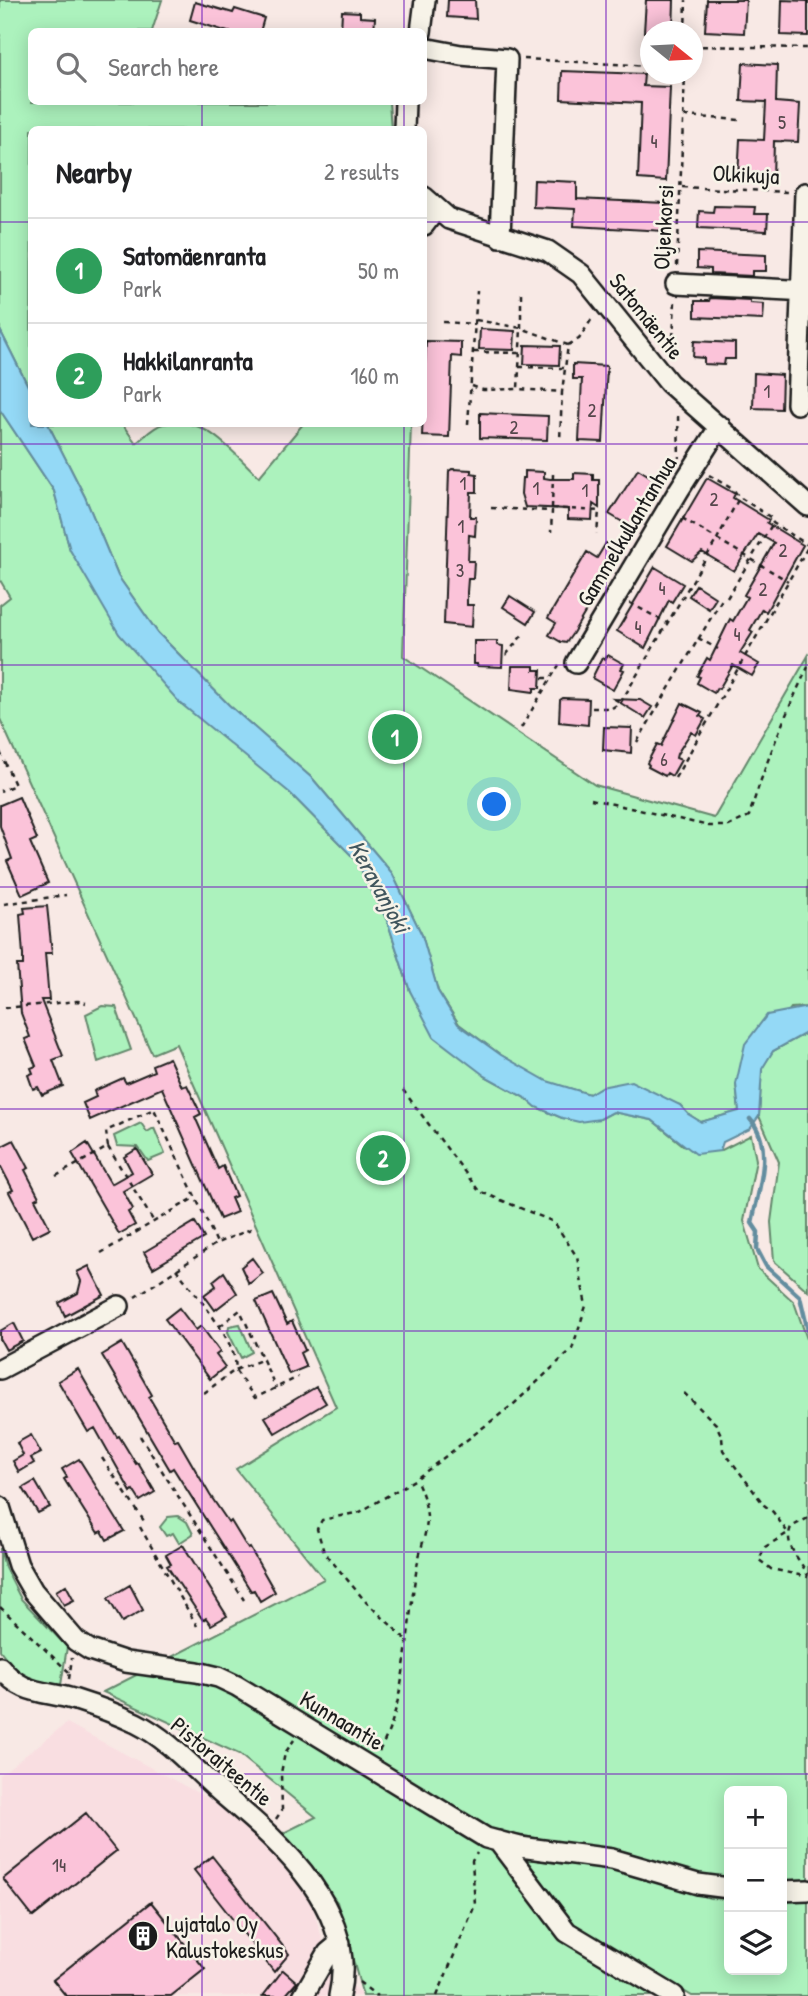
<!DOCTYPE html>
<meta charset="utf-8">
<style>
body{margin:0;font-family:"Patrick Hand",sans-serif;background:#f2f2f2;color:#202124}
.controls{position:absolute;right:21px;bottom:21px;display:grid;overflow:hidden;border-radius:10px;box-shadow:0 4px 18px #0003}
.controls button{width:63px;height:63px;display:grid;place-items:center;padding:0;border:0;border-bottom:2px solid #e0e0e0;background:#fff;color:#202124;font:35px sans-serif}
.compass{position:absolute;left:640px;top:21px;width:63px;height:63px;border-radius:50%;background:#fff;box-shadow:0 4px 18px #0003;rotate:108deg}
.you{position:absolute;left:495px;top:805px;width:24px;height:24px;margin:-18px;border:5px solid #fff;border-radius:50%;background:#1a73e8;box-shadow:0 0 0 10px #1a73e833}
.badge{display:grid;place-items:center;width:46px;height:46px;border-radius:50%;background:#2563eb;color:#fff;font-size:23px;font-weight:700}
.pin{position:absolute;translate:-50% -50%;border:4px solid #fff;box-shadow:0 2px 7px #0006}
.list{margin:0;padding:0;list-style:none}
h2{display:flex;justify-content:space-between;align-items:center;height:91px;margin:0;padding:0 28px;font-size:30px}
h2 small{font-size:23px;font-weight:400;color:#757577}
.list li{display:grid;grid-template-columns:46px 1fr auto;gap:21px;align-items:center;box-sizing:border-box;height:105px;padding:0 28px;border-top:2px solid #e0e0e0}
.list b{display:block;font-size:26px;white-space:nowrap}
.list p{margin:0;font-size:23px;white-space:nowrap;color:#757577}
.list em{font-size:23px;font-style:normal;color:#757577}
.icon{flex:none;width:38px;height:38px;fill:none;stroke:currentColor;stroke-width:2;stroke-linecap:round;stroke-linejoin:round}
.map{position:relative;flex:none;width:808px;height:1996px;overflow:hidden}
.search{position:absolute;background:#fff;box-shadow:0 4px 18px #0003;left:28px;top:28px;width:399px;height:77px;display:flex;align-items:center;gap:18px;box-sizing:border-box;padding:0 24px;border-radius:10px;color:#757577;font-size:26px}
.panel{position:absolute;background:#fff;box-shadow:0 4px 18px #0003;left:28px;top:126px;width:399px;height:301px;border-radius:10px}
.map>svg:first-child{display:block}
.built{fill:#f9dee1}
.green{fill:#acf2bd;stroke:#64876c;stroke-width:2}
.water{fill:#94d9f6;stroke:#648d9f;stroke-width:2}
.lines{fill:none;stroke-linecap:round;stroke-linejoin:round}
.stream{stroke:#648d9f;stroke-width:4.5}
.building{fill:#fbc3d9;stroke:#1c1c1c;stroke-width:2}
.minor-casing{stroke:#1c1c1c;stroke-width:24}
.path{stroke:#1c1c1c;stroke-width:2.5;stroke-dasharray:5 5;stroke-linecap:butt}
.minor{stroke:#f7f3e8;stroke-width:19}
.grid{fill:none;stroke:#7b2cbf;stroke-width:2;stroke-opacity:0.55}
.labels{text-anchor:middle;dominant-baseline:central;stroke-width:5;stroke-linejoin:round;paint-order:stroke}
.number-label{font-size:19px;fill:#54464b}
.street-label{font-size:23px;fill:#1c1c1c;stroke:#f7f3e8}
.poi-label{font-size:23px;fill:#1c1c1c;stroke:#f7f3e8;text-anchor:start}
.water-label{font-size:24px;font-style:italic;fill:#40555d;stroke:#f7f3e8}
</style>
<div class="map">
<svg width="808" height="1996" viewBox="0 0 808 1996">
<rect width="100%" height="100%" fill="#f8e9e5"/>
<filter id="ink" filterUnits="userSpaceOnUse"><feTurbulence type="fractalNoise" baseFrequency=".0143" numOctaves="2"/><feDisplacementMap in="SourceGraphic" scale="14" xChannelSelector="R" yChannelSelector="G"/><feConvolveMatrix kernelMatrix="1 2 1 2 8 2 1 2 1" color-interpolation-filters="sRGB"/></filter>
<g filter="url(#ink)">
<path class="built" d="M67,1723L241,1816L310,1899L329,1961L363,1996H0V1775Z"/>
<path class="green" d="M0,0H162L152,31L32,32V102H389L391,129L32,130L31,392L0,330Z
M0,410L54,491L70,550L290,793L356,860L387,920L410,991L485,1076L527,1099L536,1107L562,1118L600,1119L613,1112L652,1120L683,1145L720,1151L751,1135L756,1160L744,1221L758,1269L794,1302L808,1342V1880H782V1791H729V1878H704L609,1850L492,1831L490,1847L564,1939L658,1996H363L337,1902L281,1834L316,1817L239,1754L103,1692L324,1579L236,1469L336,1407L176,1044L152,1054L0,719V605L10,597L0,580Z
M48,424H122L136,443C144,437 154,426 163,424C204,413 232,452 259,477L303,424H411L403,656L595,785L714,818L808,656V1007L791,1008L736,1084L739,1111L701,1122L688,1114L680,1105L601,1087L590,1094L547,1082L501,1055L459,1024L438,991L422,935L392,873L313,779L229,705L158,633L118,576L85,497Z
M102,1006L116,1007L131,1050L98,1062L86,1014Z
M808,1032V1291L774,1261L771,1222L779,1162L759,1116L762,1068L773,1051Z
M141,1123L147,1132L154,1128L165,1154L148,1161L138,1147L117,1146L114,1136Z
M240,1324L252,1352L241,1358L228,1332L229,1326Z
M178,1516L187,1522L193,1534L179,1543L173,1533L166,1536L160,1527L168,1517Z
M0,1548L5,1568L21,1599L67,1647L61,1685L38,1681L17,1672L0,1650Z
M526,1859L619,1870L710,1898L729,1899V1970H782V1900L808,1901V1996H692L575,1926Z"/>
<path class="water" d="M0,330L31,392L32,424H48L85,497L118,576L158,633L229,705L313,779L392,873L422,935L438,991L458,1024L501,1055L547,1081L589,1094L601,1087L631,1081L680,1105L688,1114L701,1122L739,1111L736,1084L745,1044L767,1015L808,1007V1032L773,1051L762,1069L759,1116L750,1129L723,1142L720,1151L696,1154L652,1120L613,1112L600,1119L579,1122L562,1118L536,1107L527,1099L485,1076L434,1037L410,991L387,920L356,860L290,793L179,702L119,634L70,550L54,491L0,410Z"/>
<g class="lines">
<path class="stream" d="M750,1119C775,1147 758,1190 752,1223L758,1232L757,1249L766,1266L800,1297L808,1331"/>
</g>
<path class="building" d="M448,0H475L476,19L447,17Z
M646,0H674L673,32H644Z
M707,0H746L744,33L705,31Z
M782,0L808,1V36L781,35Z
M195,2L233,13L235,9L264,18L260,32H228L190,20Z
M342,11L360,12V17L375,18L374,32H341Z
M743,63L777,65L776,102L800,104L798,142L774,141L773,179L738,178L740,139L764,140L766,102L741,101Z
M562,71L644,74L643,86L670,87L666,181L638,179L641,103L561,99Z
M534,180L577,182V199L665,203V231L574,226L575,209L533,207Z
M714,206L755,207L754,214H768L767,231L698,228L699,211L713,212Z
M697,252L766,255V271H752V276L711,274V269L697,268Z
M710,298L750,300V303L764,304L763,320L695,317V301H709Z
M480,329L515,331L514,350L479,349Z
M426,341L461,342V357L452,356L449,437L422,436Z
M694,341L735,343V359H725L724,365L704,364V358L693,357Z
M525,345L560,346L559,365L524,364Z
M573,364L607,366L603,442L579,441L582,379H573Z
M754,373L782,375L781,409L753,408Z
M480,413L548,416L547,440L480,438Z
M452,469L471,470V473L477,474V492H471L470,517H476L475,536L469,535L468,561H474L473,579H468L467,592V605H473L472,627L444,624L449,471Z
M638,469L661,483L637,523L634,522L631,527L609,514Z
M525,471L544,472V478L550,479H574V473L593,474V480H599V508L593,504L592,520L568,519V509L525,507L521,494L522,478H525Z
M707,478L735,494L733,498L769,520L767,523L803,545L766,612L762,609L750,630L753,632L740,653L759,664L752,676L733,665L719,689L717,688L714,693L697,683L700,677L697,676L707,658L710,660L730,619L733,621L747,597L744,595L774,543L758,534L734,571L702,552L692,561L667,546Z
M606,543L618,550L609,565L612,567L573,633L566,643L561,642L549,635L556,623L548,618L587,552L597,558Z
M655,567L683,584L672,602L669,600L645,648L617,631Z
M696,585L716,598L709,609L689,596Z
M510,596L535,612L528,623L503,607Z
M474,641H497V645L503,646L502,667L477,666V664H474Z
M608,655L624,664L621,669L624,670L613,690L592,678L602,658L605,659Z
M512,666H534V670H541L540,688H534V692L511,689Z
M563,698L589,699L588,725L559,722L560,700Z
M614,699L640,700L652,707L645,718Z
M682,703L702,713L700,716L705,719L696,735L691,732L677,754L676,758L681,760L672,776L667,773L665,776L648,767L649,765L647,763L657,744L661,746Z
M604,727L632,728L631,753L603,750Z
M19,797L37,839L30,842L48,883L22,895L7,861L12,859L0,826V805Z
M47,906L52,953H45L49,1000H41L63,1056L53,1060L63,1086L42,1095L38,1087L33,1089L28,1075L33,1073L31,1068L36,1066L25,1039L30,1037L21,1013L17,965H23V955L20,914L25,913L24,908Z
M169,1058L182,1087L187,1085L201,1114L195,1117L218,1169L223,1166L236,1196L231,1198L237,1212L220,1219L162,1088L90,1120L83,1103L96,1097L94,1091L123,1078L126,1083L154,1071L152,1065Z
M14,1140L29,1168L25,1170L39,1197L35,1199L50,1228L32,1237L9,1192L13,1190L0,1165V1147Z
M87,1143L111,1184L132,1172L124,1157L137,1149L152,1174L123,1191L133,1209L128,1212L135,1225L119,1234L72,1153Z
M195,1222L204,1238L153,1268L144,1252Z
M252,1258L263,1273L249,1284L241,1267Z
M89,1266L104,1295L65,1316L59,1303L78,1293L81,1281L77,1272Z
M224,1272L237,1293L215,1310L204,1295L216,1286L213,1281Z
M273,1294L287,1324L292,1321L305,1350L300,1353L306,1367L289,1374L256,1301Z
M179,1308L196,1330L201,1326L220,1352L216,1355L225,1367L210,1379L165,1319Z
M14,1323L23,1341L6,1350L0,1339V1331Z
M122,1343L152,1395L149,1397L175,1441L178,1440L210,1495L229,1523L231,1521L248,1549L250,1548L275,1592L260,1601L254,1590L251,1591L173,1468L170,1470L102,1355Z
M78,1369L117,1437L119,1436L136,1464L138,1463L155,1492L140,1501L133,1490L131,1492L95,1428L88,1432L58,1381Z
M316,1387L326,1403L275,1433L265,1417Z
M31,1435L41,1453L31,1458L34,1463L19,1472L13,1461L23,1455L17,1443Z
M79,1459L124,1531L107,1540L102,1531L98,1533L64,1479L67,1477L62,1469Z
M35,1481L50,1507L38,1513L23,1488Z
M183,1545L227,1616L211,1625L206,1618L203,1620L167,1566L171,1564L166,1555Z
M66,1585L74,1600L64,1605L56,1591Z
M130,1585L143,1610L122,1622L108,1598Z
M86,1813L116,1851L33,1917L3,1879Z
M212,1856L289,1954L274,1972L194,1870Z
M151,1902L205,1969L171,1996H66L53,1980Z
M283,1970L297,1982L285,1996H263Z"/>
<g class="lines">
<g class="minor-casing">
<path id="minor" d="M421,32L425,0
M424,48L461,55L507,59L500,237
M404,130L405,102
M424,197L449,219L548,251L581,274L669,383L808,506
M424,225L436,209
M676,284L808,291
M797,404L805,193
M576,663L679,490L720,426
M0,1369L119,1306
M0,1507L18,1565L33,1591L76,1641L90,1650L126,1662L197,1672L218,1677L237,1686L486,1838L520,1847L612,1859L698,1884L729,1888
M0,1667C23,1696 44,1690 76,1700C95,1706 117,1714 136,1723C172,1741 196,1772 226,1797C283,1845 359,1913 339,1996
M498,1841L567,1932L674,1996
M782,1891L808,1890
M303,1996L328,1953L340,1943"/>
</g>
<path class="path" d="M685,32L686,0
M692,46L808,48
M524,59L650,66
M684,116L740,120
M682,187L787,192
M677,266L685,74
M521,293V328L568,345L562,392
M476,320L521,328L518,389
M443,322L475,324
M568,345L579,339L593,317
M474,352L519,353
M672,357L675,301
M519,367L564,368
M472,386L483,390L518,389L562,392L560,441
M678,416L679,458
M468,424L477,291
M709,475L734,490L738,496L770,517L773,523L808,545
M491,508L552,511L551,532
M552,508L599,511L597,534
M552,508L553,474
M682,518L717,539L739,498
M727,598L773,523
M630,603L667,623
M698,638L718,649
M506,655L524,633
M542,678H551L559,665
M592,708H612L621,702L717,539L788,581
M521,728L551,678
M637,742L724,596
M0,752L15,785L0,791
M675,778L808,547
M591,799L709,826H729L749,816C765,765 784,716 808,667
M4,904L66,895
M5,1008L78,1001L86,1003
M403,1090L479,1191L554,1222L577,1257L586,1306L572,1349L515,1403L416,1479L360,1512L322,1520L317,1529L324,1552L366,1602L408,1641
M108,1147L154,1222
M56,1176L108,1147L106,1131L154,1109L217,1243
M101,1253L194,1198
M176,1269C191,1289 241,1345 235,1370L264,1359
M135,1297L217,1243L251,1229
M220,1326L240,1310L276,1388
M204,1393L235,1370L255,1398L298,1377
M684,1393L716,1424L722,1437L723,1450L764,1505L773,1512L788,1533L765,1547L759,1560L771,1569L808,1577
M140,1436L244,1600
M102,1458L146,1524
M808,1518L791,1527C783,1547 801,1559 808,1576
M140,1527L197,1626
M0,1607L70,1673
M69,1679L72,1658
M379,1751C406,1707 407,1624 416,1573C418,1555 426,1537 427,1520C427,1505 422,1492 416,1479
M276,1819L282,1810L281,1773L285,1753L294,1740
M359,1982L377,1996
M437,1996L475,1905L472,1861L477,1853"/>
<use href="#minor" class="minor"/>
</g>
</g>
<path class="grid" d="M202,0V32M404,0V32M606,0V1996M202,102V130M404,102V130M0,222H32M424,222H808M202,424V1996M404,424V1996M0,444H808M0,665H808M0,887H808M0,1109H808M0,1331H808M0,1552H808M0,1774H808"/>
<defs>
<g id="building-disc" transform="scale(1.575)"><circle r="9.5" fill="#1c1c1c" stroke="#f7f3e8"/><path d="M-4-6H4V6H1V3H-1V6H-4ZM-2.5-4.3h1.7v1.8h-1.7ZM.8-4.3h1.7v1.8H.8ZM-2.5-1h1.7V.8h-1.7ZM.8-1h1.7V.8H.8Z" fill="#fff"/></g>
</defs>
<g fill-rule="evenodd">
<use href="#building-disc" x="143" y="1936"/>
</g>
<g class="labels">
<g class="number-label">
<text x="782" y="122">5</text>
<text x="654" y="141">4</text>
<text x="767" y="391">1</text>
<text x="592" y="410">2</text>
<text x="514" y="427">2</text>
<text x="463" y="483">1</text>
<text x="536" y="488">1</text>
<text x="585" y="490">1</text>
<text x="714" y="499">2</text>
<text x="461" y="526">1</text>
<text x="783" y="550">2</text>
<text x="460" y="570">3</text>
<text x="662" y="588">4</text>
<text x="763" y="589">2</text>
<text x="638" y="627">4</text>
<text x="737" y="634">4</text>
<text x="664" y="759">6</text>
<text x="59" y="1865">14</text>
</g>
<g class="street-label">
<text transform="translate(746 174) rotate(3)">Olkikuja</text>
<text transform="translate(663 227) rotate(-87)">Oljenkorsi</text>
<text transform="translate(647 316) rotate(51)">Satomäentie</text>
<text transform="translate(626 531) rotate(-59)">Gammelkullantanhua</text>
<text transform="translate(342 1720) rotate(31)">Kunnaantie</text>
<text transform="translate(222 1761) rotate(40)">Pistoraiteentie</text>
</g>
<g class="poi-label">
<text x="166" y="1923">Lujatalo Oy<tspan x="166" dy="26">Kalustokeskus</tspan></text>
</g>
<g class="water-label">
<text transform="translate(380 886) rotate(61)">Keravanjoki</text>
</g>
</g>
</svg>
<div class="controls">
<button>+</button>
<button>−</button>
<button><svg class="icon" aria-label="layers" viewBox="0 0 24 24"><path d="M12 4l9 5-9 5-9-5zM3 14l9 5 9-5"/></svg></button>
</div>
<svg class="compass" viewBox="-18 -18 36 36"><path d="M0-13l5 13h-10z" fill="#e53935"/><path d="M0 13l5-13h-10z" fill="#757577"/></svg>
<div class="you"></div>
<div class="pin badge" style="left:395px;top:737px;background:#2e9e5b">1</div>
<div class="pin badge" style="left:383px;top:1158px;background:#2e9e5b">2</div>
<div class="search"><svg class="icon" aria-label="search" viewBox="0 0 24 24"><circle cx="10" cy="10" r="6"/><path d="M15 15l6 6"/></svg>Search here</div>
<section class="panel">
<h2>Nearby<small>2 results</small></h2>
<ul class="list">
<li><span class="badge" style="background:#2e9e5b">1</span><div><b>Satomäenranta</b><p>Park</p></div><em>50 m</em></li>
<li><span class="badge" style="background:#2e9e5b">2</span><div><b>Hakkilanranta</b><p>Park</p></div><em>160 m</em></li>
</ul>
</section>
</div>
